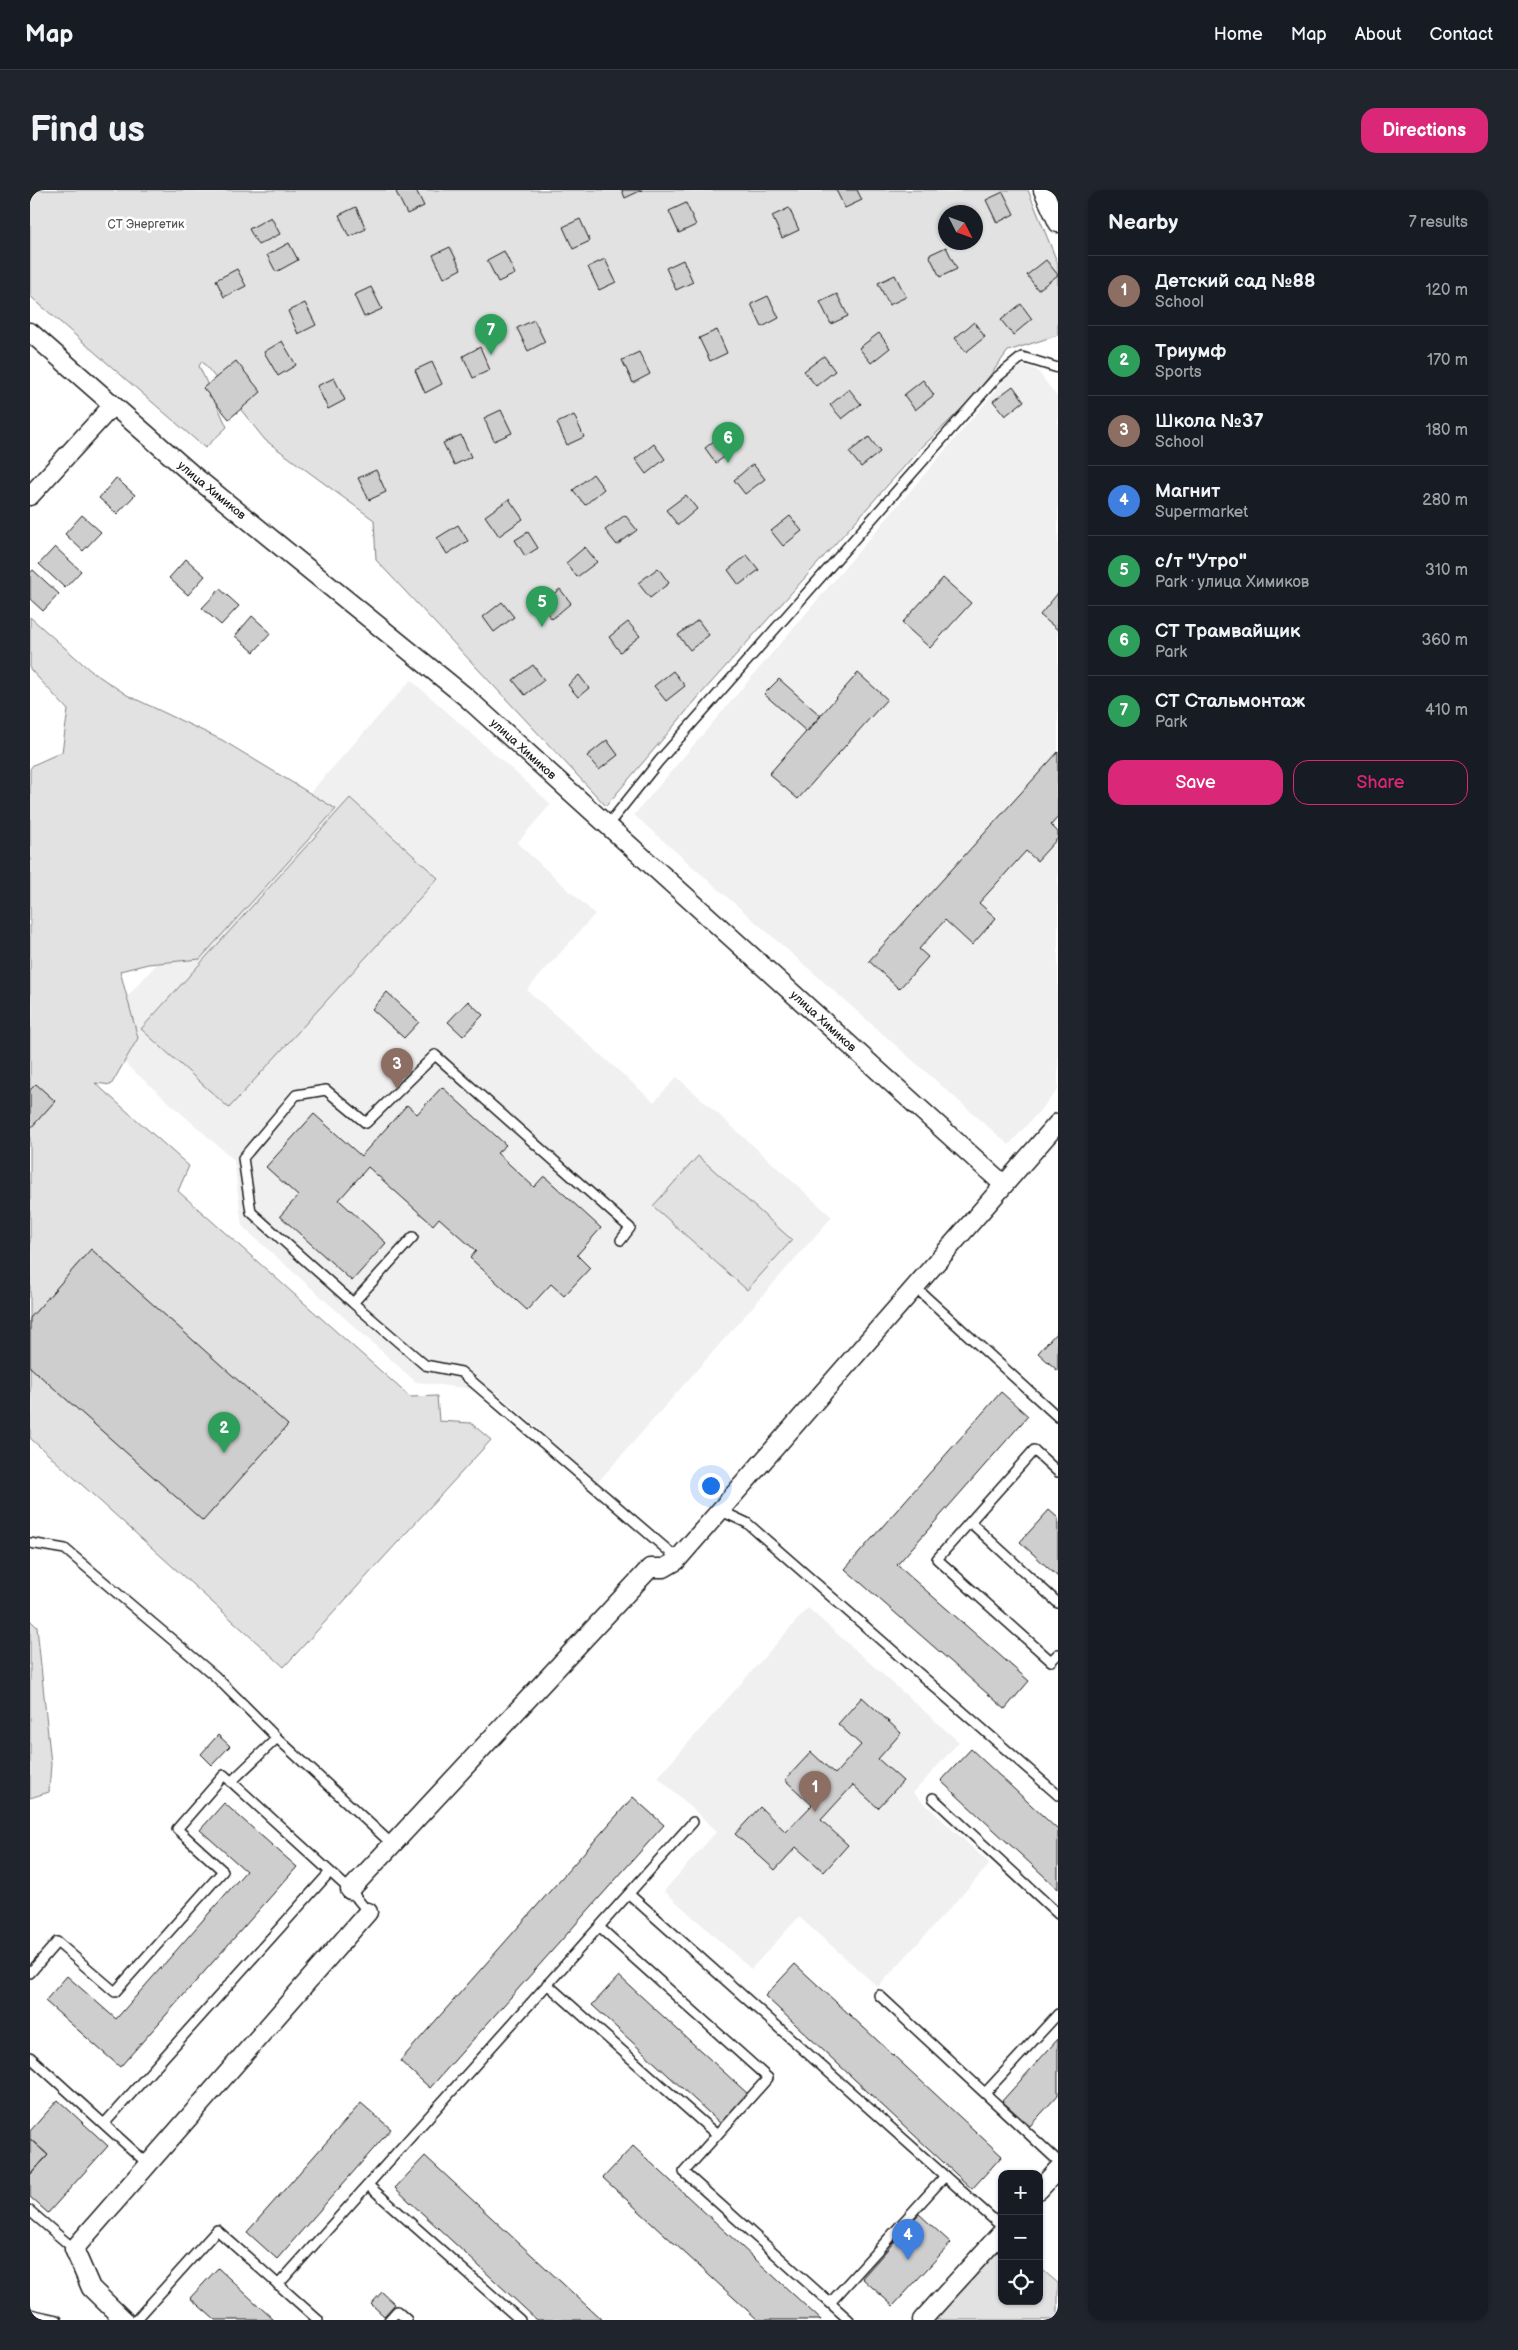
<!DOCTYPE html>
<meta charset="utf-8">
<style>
body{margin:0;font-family:"Balsamiq Sans",sans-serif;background:#20242c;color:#f1f3f6}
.controls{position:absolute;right:15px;bottom:15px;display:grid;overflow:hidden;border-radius:10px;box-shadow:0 1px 4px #0004}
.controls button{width:45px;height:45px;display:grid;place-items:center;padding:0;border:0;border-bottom:1px solid #363941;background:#171b24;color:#f1f3f6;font:25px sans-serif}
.compass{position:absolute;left:908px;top:15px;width:45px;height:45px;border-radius:50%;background:#171b24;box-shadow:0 1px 4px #0004;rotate:132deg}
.you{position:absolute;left:680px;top:1295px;width:18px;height:18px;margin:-12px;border:4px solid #fff;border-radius:50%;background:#1a73e8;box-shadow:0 0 0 8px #1a73e833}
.badge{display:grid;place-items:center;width:32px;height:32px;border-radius:50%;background:#db2777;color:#fff;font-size:16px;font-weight:700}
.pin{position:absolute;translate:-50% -41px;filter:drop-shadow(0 1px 2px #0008)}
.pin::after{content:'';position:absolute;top:26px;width:18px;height:15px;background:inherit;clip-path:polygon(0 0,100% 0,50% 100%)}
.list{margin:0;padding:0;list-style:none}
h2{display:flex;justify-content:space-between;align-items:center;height:65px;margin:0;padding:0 20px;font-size:21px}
h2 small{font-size:16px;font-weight:400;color:#9ea1a6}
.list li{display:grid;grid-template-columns:32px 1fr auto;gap:15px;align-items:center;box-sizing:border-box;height:70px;padding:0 20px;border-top:1px solid #363941}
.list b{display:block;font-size:19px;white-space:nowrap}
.list p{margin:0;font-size:16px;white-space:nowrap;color:#9ea1a6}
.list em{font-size:16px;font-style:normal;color:#9ea1a6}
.actions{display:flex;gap:10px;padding:15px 20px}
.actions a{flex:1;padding:11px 0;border:1px solid #db2777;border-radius:15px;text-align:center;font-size:18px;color:#db2777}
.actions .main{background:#db2777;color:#fff}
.icon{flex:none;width:28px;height:28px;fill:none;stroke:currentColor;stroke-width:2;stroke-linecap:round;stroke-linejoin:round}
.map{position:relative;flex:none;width:1028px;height:2130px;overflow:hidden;border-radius:15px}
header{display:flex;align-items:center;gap:30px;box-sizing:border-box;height:70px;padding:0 25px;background:#171b24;border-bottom:1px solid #363941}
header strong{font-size:24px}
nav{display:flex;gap:28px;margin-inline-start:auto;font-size:18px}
.intro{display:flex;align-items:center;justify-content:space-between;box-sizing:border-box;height:120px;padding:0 30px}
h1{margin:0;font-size:35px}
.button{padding:12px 22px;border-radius:15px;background:#db2777;color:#fff;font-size:18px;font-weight:700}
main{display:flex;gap:30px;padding:0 30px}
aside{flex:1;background:#171b24;border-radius:15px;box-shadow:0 1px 4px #0004}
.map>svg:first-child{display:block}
.built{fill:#f0f0f0}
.green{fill:#e2e2e2;stroke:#7f7f7f;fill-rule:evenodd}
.building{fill:#cecece;stroke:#1c1c1c}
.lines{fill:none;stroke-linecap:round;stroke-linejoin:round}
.lane-casing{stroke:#1c1c1c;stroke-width:12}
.street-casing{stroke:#1c1c1c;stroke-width:21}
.lane{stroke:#fff;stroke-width:9}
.street{stroke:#fff;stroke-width:18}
.labels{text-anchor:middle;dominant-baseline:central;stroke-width:5;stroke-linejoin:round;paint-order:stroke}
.park-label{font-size:12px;fill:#575757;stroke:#fff}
.street-label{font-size:12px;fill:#1c1c1c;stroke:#fff}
</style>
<header>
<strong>Map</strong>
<nav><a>Home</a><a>Map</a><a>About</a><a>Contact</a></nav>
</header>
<div class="intro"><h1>Find us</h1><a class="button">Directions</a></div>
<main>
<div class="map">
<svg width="1028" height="2130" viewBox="0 0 1028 2130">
<rect width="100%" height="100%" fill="#fff"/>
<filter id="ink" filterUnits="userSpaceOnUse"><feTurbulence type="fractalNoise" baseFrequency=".02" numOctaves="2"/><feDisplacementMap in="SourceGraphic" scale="10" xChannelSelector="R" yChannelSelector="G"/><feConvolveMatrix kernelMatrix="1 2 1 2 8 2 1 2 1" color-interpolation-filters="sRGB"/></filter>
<g filter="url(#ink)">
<path class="built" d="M994,175L1007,180L1028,208V900L979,955L604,625L980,184Z
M381,490L521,614L487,653L565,724L497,800L624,912L647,887L802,1027L568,1292L466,1202L386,1192L212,1036L204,970L63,845Z
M778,1418L929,1552L883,1603L960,1674L848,1797L769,1727L721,1779L634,1701L687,1641L628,1587Z"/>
<path class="green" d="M0,0H998L1028,74V145L978,161L944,207L890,259L671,504L576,616L346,370L344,330L235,250L172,171L169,176L197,237L175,258L0,106ZM916,22H946V52H916Z
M0,427L61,481L97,505L192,550L306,619L170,769L118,774L90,781L108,848L81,895L65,893L159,976L148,1001L380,1207L407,1206L409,1231L441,1233L461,1250L254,1477L0,1248V579L3,575L32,562L38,520L0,479Z
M320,608L408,688L199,918L111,839Z
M668,966L762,1050L717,1100L623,1016Z
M0,1430L7,1437L21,1574L19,1602L0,1608Z
M972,2057V2111H1009V2077L1028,2093V2130H905Z"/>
<path class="building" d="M370,0H386L394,16L377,24L366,2Z
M592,0H612L595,8Z
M806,0H827L832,10L815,18Z
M973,2L984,24L967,33L956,10Z
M656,13L666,35L649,43L639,21Z
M326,17L336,39L319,47L309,25Z
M759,18L769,40L752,48L742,26Z
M241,27L250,44L228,55L219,39Z
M550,29L560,51L543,59L533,37Z
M259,53L268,70L246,82L237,65Z
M420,57L431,79L414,88L403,65Z
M916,57L927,79L910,87L899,65Z
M474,61L485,84L468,92L457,70Z
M575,69L586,92L569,100L558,77Z
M653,70L663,92L646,100L636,78Z
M1016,70L1028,85L1008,100L997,85Z
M207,79L216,96L194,107L186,90Z
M865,85L876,107L859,115L848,93Z
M341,97L352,119L334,127L324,105Z
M807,104L818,126L801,134L790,112Z
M738,106L749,128L732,137L721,114Z
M275,113L286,135L268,144L258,121Z
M991,114L1002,129L983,145L971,130Z
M504,130L515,152L498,161L487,138Z
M944,132L955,147L936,162L925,148Z
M687,140L697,163L680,171L669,148Z
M849,143L860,158L841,173L829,158Z
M252,151L266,175L248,186L234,162Z
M450,157L460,180L443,188L433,166Z
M609,162L620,184L603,193L592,170Z
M794,166L805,181L786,196L774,181Z
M206,171L231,202L199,229L173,198Z
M402,172L412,194L395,203L385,180Z
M304,188L315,210L298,219L287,196Z
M893,190L904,205L885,220L874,205Z
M983,196L994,211L975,226L963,211Z
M819,199L831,214L812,229L800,215Z
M471,220L482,243L464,251L454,228Z
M544,225L554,247L537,255L527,233Z
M694,243L706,258L686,273L675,258Z
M431,245L441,267L424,275L413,253Z
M839,247L850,262L831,277L819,262Z
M624,254L635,269L616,284L605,269Z
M723,274L735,289L715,304L704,290Z
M346,280L356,302L339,310L328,288Z
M563,284L574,299L555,315L543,300Z
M86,288L105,305L87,324L69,308Z
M656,305L667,319L648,335L636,320Z
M479,309L493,329L469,346L455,326Z
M52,325L71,342L53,361L35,344Z
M595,325L607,340L587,355L575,340Z
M760,326L772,341L753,356L741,341Z
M428,335L438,351L417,364L407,348Z
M498,342L508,358L495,366L485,350Z
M25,357L51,381L35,398L9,374Z
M555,357L567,372L547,387L536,373Z
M717,365L729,380L709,395L698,380Z
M156,369L175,386L158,405L139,388Z
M628,378L639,393L620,408L608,393Z
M3,380L29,404L13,421L0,409V383Z
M913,388L941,413L900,458L872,433Z
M190,399L209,416L191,435L172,418Z
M530,399L541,413L522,429L510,414Z
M1028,403V440L1010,425Z
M472,412L484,427L464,442L453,427Z
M222,426L241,443L224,462L205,446Z
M668,430L679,445L660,460L648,445Z
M598,432L610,446L590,462L579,447Z
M503,475L514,490L495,505L483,490Z
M643,481L655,496L636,511L624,496Z
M828,483L857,509L768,609L739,584Z
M549,485L559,498L548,507L538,495Z
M749,489L791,526L777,542L734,504Z
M577,550L588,565L569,580L557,566Z
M1028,562V627L1021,635L1028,642V648L1007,671L996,661L949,713L966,728L942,755L915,730L889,759L898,767L869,799L839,771Z
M357,802L389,832L374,848L342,819Z
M438,811L453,825L433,846L418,832Z
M6,894L25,911L0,939V900Z
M412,897L476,955L467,963L504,997L514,986L571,1038L547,1065L560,1078L534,1106L521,1094L497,1120L440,1068L446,1061L409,1028L403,1035L338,977L309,1010L356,1053L322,1091L250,1026L268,1006L236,977L284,924L331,966L377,915L387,924Z
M61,1059L258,1235L173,1331L0,1177V1128Z
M1028,1141V1181L1008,1163Z
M971,1202L998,1226L867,1375L999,1491L975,1519L815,1379Z
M1019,1320L1028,1328V1387L990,1352Z
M832,1507L871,1543L848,1569L873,1591L848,1618L823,1595L791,1630L818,1655L794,1682L766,1657L745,1680L705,1644L730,1617L756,1642L782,1615L755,1590L781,1562L805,1584L831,1555L808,1534Z
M188,1545L200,1556L182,1575L171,1564Z
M941,1559L1028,1640V1699L911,1591Z
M603,1607L634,1635L400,1898L370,1871Z
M194,1613L267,1677L90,1877L15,1811L37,1786L86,1829L216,1681L170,1640Z
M765,1774L972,1966L942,1999L735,1806Z
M589,1786L718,1904L691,1934L562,1815Z
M1028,1849V1905L1000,1936L972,1911Z
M28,1910L78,1956L18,2023L0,2007V1985L18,1965L0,1949V1941Z
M331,1913L361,1939L247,2069L217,2042Z
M0,1949L18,1965L0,1985Z
M603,1956L791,2130H728L573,1988Z
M395,1966L572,2130H507L365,1998Z
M889,2024L921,2053L863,2116L832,2088Z
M188,2078L244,2130H185L160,2108Z
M352,2102L365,2114L354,2126L341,2114Z"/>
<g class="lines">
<g class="lane-casing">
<path id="lane" d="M577,636L629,571L966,188L992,167L1028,178
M383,1047L323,1113L221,1022L213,968L266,905L296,900L336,933L405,865L600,1038L591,1050
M885,1097L1028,1227
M323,1113L395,1175L431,1182L648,1369
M1028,1282L1004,1260L907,1369L1021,1471L1028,1464
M689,1320L717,1333L1028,1605
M940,1332L1028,1413
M0,1353L35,1359L185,1486L247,1548L363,1655
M201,1592L247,1548
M903,1608L1028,1724
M599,1704L972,2037
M569,1737L738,1888L687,1945
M0,1783L27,1752L85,1802L193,1681L147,1639L194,1585L320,1700L338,1722
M517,1794L687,1945L654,1982L819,2130
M849,1805L1028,1971
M0,1867L119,1975
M955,1903L1028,1824
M74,1934L300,1682
M338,1995L490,2130
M0,2021L44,2059
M248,2095L663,1632
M800,2113L915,1986
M0,2124L27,2130
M106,2130L187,2040L288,2130
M359,2130L367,2121L377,2130"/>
</g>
<g class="street-casing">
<g id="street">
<path d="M1013,0L1028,33"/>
<path id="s1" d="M0,142L164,286L436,507L973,994"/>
<path d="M0,306L83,215"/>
<path d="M320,1700L620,1378H634L646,1371L1028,933"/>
<path d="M1009,2000L1028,1979"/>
<path d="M94,2130L61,2098L44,2059L338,1722"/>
<path d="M892,2130L972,2042"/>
</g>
</g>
<use href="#lane" class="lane"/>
<use href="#street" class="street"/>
</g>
</g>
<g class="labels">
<g class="park-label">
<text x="116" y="34">СТ Энергетик</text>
</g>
<g class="street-label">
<text stroke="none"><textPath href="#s1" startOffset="241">улица Химиков</textPath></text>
<text stroke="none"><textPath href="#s1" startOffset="646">улица Химиков</textPath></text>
<text stroke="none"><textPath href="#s1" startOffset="1051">улица Химиков</textPath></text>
</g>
</g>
</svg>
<div class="controls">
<button>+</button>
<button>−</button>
<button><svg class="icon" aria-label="locate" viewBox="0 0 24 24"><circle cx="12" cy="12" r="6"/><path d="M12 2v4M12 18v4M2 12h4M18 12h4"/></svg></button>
</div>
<svg class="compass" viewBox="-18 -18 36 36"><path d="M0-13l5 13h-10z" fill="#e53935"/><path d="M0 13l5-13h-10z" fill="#9ea1a6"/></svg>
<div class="you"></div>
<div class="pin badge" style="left:785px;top:1622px;background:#8d6e63">1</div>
<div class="pin badge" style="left:194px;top:1263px;background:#2e9e5b">2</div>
<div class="pin badge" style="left:367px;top:899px;background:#8d6e63">3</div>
<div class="pin badge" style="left:878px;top:2070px;background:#3f7fe0">4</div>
<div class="pin badge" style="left:512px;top:437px;background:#2e9e5b">5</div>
<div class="pin badge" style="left:698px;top:273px;background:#2e9e5b">6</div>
<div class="pin badge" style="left:461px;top:165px;background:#2e9e5b">7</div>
</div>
<aside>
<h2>Nearby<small>7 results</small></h2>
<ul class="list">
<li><span class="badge" style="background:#8d6e63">1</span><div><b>Детский сад №88</b><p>School</p></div><em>120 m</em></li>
<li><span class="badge" style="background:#2e9e5b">2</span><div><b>Триумф</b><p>Sports</p></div><em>170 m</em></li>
<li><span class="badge" style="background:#8d6e63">3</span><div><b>Школа №37</b><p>School</p></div><em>180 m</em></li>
<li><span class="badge" style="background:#3f7fe0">4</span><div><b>Магнит</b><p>Supermarket</p></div><em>280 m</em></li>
<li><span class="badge" style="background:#2e9e5b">5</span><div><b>с/т &quot;Утро&quot;</b><p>Park · улица Химиков</p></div><em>310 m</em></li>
<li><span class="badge" style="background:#2e9e5b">6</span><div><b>СТ Трамвайщик</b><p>Park</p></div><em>360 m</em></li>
<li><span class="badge" style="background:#2e9e5b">7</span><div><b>СТ Стальмонтаж</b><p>Park</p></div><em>410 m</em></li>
</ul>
<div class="actions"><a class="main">Save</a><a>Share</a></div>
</aside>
</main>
